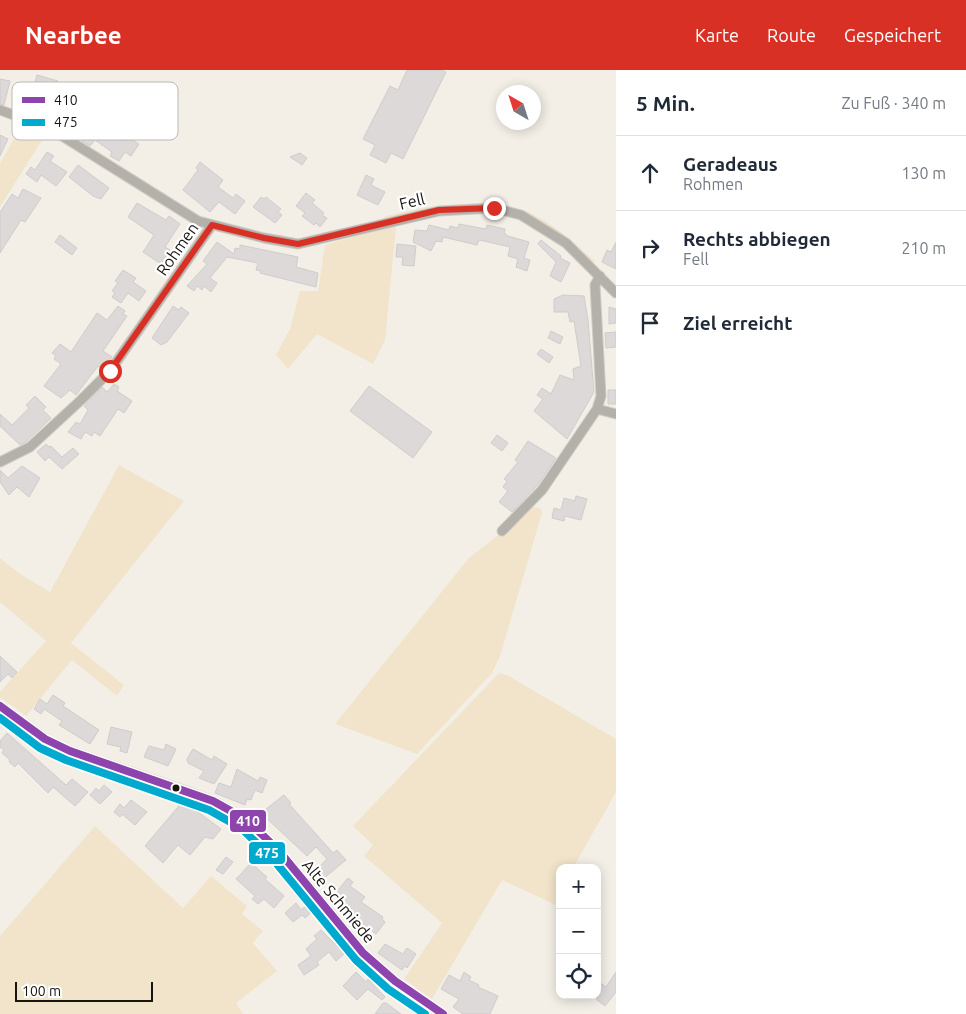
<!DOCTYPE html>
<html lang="de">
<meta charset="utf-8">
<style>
body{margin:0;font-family:Ubuntu,sans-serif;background:#f2f2f3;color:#1f2937}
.controls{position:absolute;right:15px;bottom:15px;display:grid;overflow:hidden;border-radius:10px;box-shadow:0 2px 12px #0003}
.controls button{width:45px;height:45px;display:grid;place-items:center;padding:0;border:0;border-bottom:1px solid #e0e1e3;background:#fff;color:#1f2937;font:25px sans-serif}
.compass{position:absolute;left:496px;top:15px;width:45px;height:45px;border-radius:50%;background:#fff;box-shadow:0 2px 12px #0003;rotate:321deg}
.scale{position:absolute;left:15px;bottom:12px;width:138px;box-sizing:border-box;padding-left:5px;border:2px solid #171510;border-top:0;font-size:14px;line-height:18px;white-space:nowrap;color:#171510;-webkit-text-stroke:4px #fff;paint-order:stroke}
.stop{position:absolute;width:15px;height:15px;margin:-11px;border:4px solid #d93025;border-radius:50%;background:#fff}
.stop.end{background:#d93025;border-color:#fff;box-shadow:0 1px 5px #0008}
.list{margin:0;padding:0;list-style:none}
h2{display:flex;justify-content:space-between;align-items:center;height:65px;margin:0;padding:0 20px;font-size:21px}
h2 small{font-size:16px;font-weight:400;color:#747a83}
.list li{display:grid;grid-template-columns:32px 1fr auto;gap:15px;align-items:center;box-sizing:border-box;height:75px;padding:0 20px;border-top:1px solid #e0e1e3}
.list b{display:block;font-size:19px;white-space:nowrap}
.list p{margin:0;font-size:16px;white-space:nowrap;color:#747a83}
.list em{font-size:16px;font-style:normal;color:#747a83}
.icon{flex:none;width:28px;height:28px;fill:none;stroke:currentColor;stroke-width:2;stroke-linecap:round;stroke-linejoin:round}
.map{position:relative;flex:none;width:616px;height:944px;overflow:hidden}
header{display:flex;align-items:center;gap:30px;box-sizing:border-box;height:70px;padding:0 25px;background:#d93025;color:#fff}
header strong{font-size:24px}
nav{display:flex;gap:28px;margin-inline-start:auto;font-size:18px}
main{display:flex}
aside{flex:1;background:#fff}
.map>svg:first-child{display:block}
.green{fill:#f2e4ca}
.building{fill:#dcd9d8;stroke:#cfcccb}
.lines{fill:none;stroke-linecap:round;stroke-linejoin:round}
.minor-casing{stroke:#cfcbc5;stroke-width:11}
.minor{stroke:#b4b0aa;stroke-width:9}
.bus-1-casing{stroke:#fff;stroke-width:11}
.bus-2-casing{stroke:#fff;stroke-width:11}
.bus-1{stroke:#8e44ad;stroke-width:8}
.bus-2{stroke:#00a9ce;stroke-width:8}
.route{stroke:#d93025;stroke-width:6}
.bus-dot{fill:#171510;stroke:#fff;stroke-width:2}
.labels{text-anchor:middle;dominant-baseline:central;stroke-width:4.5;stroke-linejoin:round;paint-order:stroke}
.street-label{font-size:16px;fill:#171510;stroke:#fff}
.key{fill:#fff;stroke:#b9b9b7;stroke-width:1}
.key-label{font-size:14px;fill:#171510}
.line-badge{stroke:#fff;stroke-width:2}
.badge-label{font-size:14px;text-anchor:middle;font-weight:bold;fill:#fff}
</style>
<header>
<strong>Nearbee</strong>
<nav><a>Karte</a><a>Route</a><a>Gespeichert</a></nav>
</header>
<main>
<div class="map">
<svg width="616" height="944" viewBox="0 0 616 944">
<rect width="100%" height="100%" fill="#f3efe7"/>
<path class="green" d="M20,58L44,67L0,137V93Z
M480,133C540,137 553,156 596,192L591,193L546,157L482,137L383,150L385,146L427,137Z
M396,157L385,270L373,294L317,264L288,299L276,285L290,259L300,221H318L325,175L378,159Z
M119,395L184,431L71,573L124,615L117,626L72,590L26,646L0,627V622L46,571L0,532V488L20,504L50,522Z
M534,437L540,438L542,443L500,586L492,603L417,684L335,654L469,488Z
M499,603L507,605L616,669V722L573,798H560V830L558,836L502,810L432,929L404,909L442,853L364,786L373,775L353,756Z
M95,756L183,838L211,806L247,836L242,844L263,861L253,873L277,901L236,933L243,944H0V866Z"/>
<path class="building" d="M407,0H441L446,2L403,89L391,83L386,93L370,85L375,75L363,69L390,16L398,20Z
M37,5L58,11L52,36L42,33L45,22L33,19Z
M0,9L10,11L4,35L0,34Z
M98,56L105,61L107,58L112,61V64L124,71L127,67L139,74L131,86L125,82L119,91L110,86L112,82L95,70L90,76L82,71L87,62L91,64Z
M0,65L8,69L0,86Z
M47,82L54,86L50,91L67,102L56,116L41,105L37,112L26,104L31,97L35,100Z
M300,83L307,88L302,95L290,87Z
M200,92L223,110L218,117L233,128L236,124L245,131L235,144L219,132L210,142L183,120L198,100L196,98Z
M78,95L109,118L101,129L93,126L69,107Z
M366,105L374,109L371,115L385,122L378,135L357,125Z
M23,119L41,128L25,152L21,150L0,183V142L12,124L18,128Z
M306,123L315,130L312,133L324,143L322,145L327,148L320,157L316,153L314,155L302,146L305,143L296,136Z
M261,127L264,129L266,127L281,139L278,142L282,145L275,153L253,137Z
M137,133L166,150L169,146L180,154L165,177L170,180L161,194L143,182L154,165L128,147Z
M459,154L486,159L487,155L505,159L504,163L508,166L529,172L524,188L530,190L527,201L516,197L518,189L508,186L510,177L479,170L477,175L443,167L442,172L436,171L431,181L413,172L415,160L427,161L429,155L449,160L450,156L458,158Z
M60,165L77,178L72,185L55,172Z
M541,170L561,186L560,188L570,193L561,212L550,206L556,192L538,174Z
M217,172L234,184L235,178L240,179V175L298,187L296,197L318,203L316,217L260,203L261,201L256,200L258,193L227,187L210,208L217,213L211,222L204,216L202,220L197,216L194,221L187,216L207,194L203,191Z
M616,172V199L602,192L607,180L611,182Z
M397,174L416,176L414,196L402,195L403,187H396Z
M123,200L136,208L133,212L146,221L139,231L128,223L121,233L112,227L115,223L112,221L118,213L115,211Z
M563,225L584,226L588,250L594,322L567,369L534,341L543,329L537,325L542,318L551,324L560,305L574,310L573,299L581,296L574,251L570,252L568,242H554V229Z
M118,236L125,241L123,244L127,246L103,281L112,287L105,297L102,300L98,296L76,325L70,320L61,328L44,316L61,294L54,289L56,286L52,283L60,274L71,282L97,243L107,250Z
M173,236L179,240L181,237L189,243L167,272L161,275L152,268Z
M609,237L616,239V253L609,254Z
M551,261L563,267L560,274L548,268Z
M616,262V277L606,278L605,263Z
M541,279L553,287L549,293L537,284Z
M114,314L119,317L117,321L132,331L124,343L118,339L100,366L94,362L92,366L85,362L81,369L68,362L76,352L80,354L88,340L84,336L102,317L107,322Z
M369,316L432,362L413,388L350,341Z
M608,320H616V334H608Z
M35,326L46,337L43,340L51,348L26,372L20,375L0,356V344L12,355L29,338L26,335Z
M497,365L508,373L502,381L491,373Z
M528,371L556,388L537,416L512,442L499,432L508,421L503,417L507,411L504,409L518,392L515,390Z
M46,374L49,377L51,376L62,387L73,378L79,384L62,399L49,387L45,391L37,382Z
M22,396L40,408L29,427L17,417L9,425L0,412V400L8,408Z
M576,426L587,429L581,450L565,446L564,451L552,448L554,438L561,440L564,428L575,431Z
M0,586L17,602L12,608L8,604L0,612Z
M53,625L65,633L63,636L99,660L90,674L59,655L62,651L44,639L41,644L34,639L40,629L47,634Z
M111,657L132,662L127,683L120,681L121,677L107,674Z
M7,663L66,715L72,709L88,722L75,736L53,717L48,723L18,693L15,697L9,692L10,690L2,683L4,680L0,677V671Z
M166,674L176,679L168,696L144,687L149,676L164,680Z
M193,679L212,690L214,686L227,694L214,714L199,708L204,701L188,693L187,689Z
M237,699L258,711L260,707L267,710L262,723L255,720L251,730L247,729L245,735L215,723L219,713L231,717Z
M104,715L112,722L100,734L90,725L96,718L99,721Z
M284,725L291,733L289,734L333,783L337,780L346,790L324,808L316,800L327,789L316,777L307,786L261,743Z
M131,730L147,742L135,755L122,744L120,747L114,742L120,734L124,738Z
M183,731L221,759L213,769L205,767L190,785L178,775L163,793L145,776Z
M226,787L233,792L223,804L216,800Z
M251,793L267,807L265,809L284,826L274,838L264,829L258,834L252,829L255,826L236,809Z
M348,808L353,812L350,816L365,827L361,832L383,847L382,849L385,852L376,864L349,843L352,839L334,825Z
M296,833L301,840L308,834L314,840L305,848L302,845L293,852L285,843Z
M321,860L335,874L337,871L344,879V884L336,891L329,882L317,892L319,895L304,905L298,895L311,886L306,879L317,869L314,866Z
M385,874L403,884L407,878L416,884L407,898L405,896L402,900L378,883Z
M356,902L366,912L368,909L385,927L382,930L368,919L357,930L343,916Z
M464,902L471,907L469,910L479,915L478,917L498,926L490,944H463L453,937L459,929L441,919L449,905L460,911Z
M616,902V922L605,936L597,930V911L606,917Z
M383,933H386L401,944H375Z"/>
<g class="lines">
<g class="minor-casing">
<path id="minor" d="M0,40L51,59L198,151L264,168L298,174L439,141L494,138L521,145L566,173L616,223
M600,206L595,215L601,326L597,339L616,344
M0,392L30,377L81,330L110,301L212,155
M502,461L542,420L597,339
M0,636L45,669L70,681L186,721L213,731L247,750L279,781L363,883L395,911L443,944"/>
</g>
<use href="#minor" class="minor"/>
<g class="bus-1-casing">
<path id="bus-1" d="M0,636L45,669L70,681L213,731L247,750L279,781L363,883L395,911L443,944"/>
</g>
<g class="bus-2-casing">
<path id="bus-2" d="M0,648L40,678L66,690L209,740L241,758L272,788L356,890L388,919L425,944"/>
</g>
<use href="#bus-1" class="bus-1"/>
<use href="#bus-2" class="bus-2"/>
</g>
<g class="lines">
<path class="route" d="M110,301L212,155L264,168L298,174L439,140L494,138"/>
</g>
<circle class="bus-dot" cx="176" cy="718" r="4.5"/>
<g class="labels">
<g class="street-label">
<text transform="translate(412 131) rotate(-13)">Fell</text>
<text transform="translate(177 179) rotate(-55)">Rohmen</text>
<text transform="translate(339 831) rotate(50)">Alte Schmiede</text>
</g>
</g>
<rect x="12" y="12" width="166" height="58" rx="8" class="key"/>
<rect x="22" y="27" width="23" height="6" fill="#8e44ad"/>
<rect x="22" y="49" width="23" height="7" fill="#00a9ce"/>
<g class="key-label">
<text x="54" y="35">410</text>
<text x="54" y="57">475</text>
</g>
<g class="line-badge">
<rect x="229" y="739" width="38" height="24" rx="5" fill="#8e44ad"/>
<rect x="248" y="771" width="38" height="24" rx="5" fill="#00a9ce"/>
</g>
<g class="badge-label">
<text x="248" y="756">410</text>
<text x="267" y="788">475</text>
</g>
</svg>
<div class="controls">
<button>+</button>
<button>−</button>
<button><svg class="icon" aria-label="locate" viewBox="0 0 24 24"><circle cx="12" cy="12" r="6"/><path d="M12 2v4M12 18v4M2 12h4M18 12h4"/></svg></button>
</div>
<svg class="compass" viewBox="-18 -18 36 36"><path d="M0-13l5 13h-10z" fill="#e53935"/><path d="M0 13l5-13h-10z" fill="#747a83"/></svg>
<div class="scale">100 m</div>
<div class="stop" style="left:110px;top:301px"></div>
<div class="stop end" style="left:494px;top:138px"></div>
</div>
<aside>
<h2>5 Min.<small>Zu Fuß · 340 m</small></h2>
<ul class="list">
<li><svg class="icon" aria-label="ahead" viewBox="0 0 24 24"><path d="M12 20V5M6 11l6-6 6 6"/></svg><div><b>Geradeaus</b><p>Rohmen</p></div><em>130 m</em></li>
<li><svg class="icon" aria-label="right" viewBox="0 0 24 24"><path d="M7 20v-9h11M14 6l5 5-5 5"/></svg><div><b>Rechts abbiegen</b><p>Fell</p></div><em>210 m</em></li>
<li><svg class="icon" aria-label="arrive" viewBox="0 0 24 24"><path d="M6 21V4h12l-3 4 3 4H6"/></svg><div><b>Ziel erreicht</b></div></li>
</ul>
</aside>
</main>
